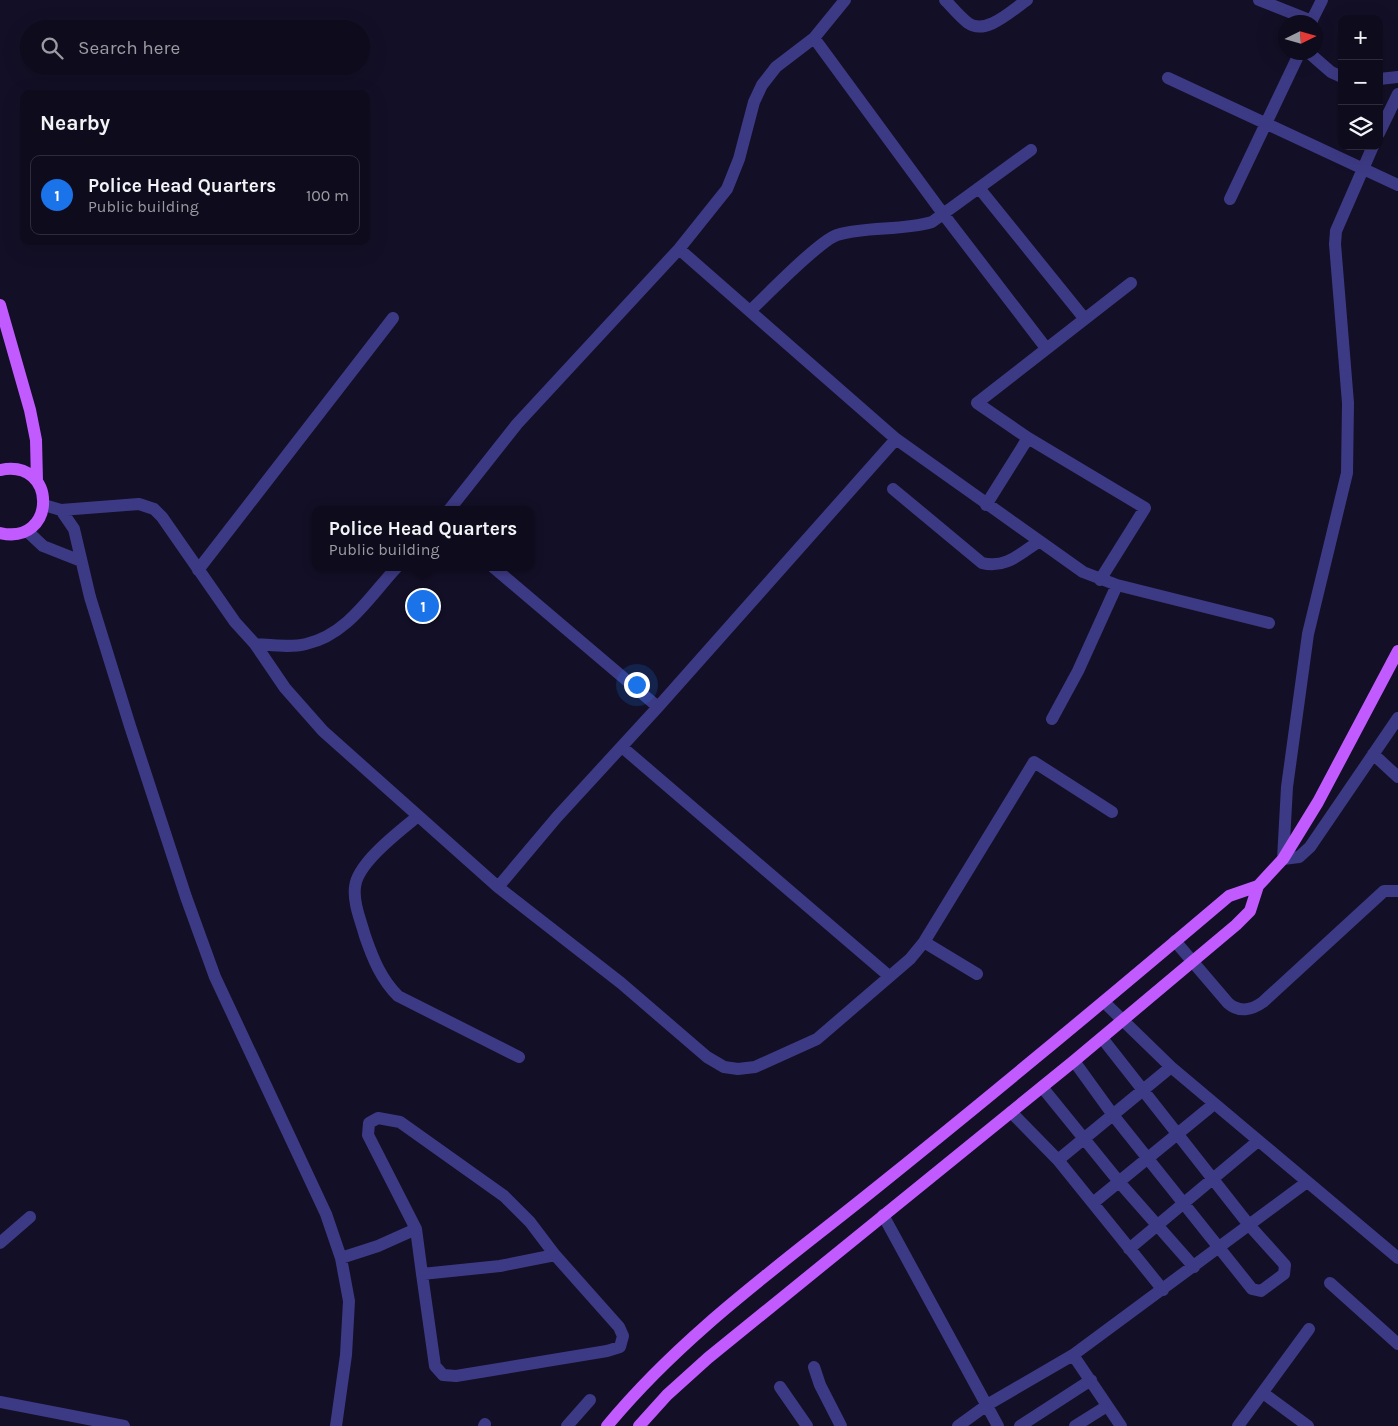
<!DOCTYPE html>
<meta charset="utf-8">
<style>
body{margin:0;font-family:Karla,sans-serif;background:#1c1929;color:#f1f3f6}
.controls{position:absolute;right:15px;top:15px;display:grid;overflow:hidden;border-radius:10px;box-shadow:0 5px 20px #0002}
.controls button{width:45px;height:45px;display:grid;place-items:center;padding:0;border:0;border-bottom:1px solid #2e2b3b;background:#0e0b1c;color:#f1f3f6;font:25px sans-serif}
.compass{position:absolute;left:1278px;top:15px;width:45px;height:45px;border-radius:50%;background:#0e0b1c;box-shadow:0 5px 20px #0002;rotate:85deg}
.you{position:absolute;left:636px;top:684px;width:18px;height:18px;margin:-12px;border:4px solid #fff;border-radius:50%;background:#1a73e8;box-shadow:0 0 0 8px #1a73e833}
.badge{display:grid;place-items:center;width:32px;height:32px;border-radius:50%;background:#1a73e8;color:#fff;font-size:16px;font-weight:700}
.pin{position:absolute;translate:-50% -50%;border:2px solid #fff;box-shadow:0 1px 5px #0006}
.popup{position:absolute;left:312px;top:506px;width:222px;height:65px;box-sizing:border-box;display:grid;place-content:center;border-radius:10px;background:#0e0b1c;filter:drop-shadow(0 1px 4px #0005);font-size:16px;white-space:nowrap;color:#9b9ba3}
.popup b{font-size:19px;color:#f1f3f6}
.popup::after{content:'';position:absolute;left:50%;top:100%;margin-left:-10px;border:10px solid transparent;border-top-color:#0e0b1c}
.list{margin:0;padding:0;list-style:none}
h2{display:flex;justify-content:space-between;align-items:center;height:65px;margin:0;padding:0 20px;font-size:21px}
h2 small{font-size:16px;font-weight:400;color:#9b9ba3}
.list li{display:grid;grid-template-columns:32px 1fr auto;gap:15px;align-items:center;box-sizing:border-box;height:80px;margin:0 10px 10px;padding:0 10px;border:1px solid #2e2b3b;border-radius:10px}
.list b{display:block;font-size:19px;white-space:nowrap}
.list p{margin:0;font-size:16px;white-space:nowrap;color:#9b9ba3}
.list em{font-size:16px;font-style:normal;color:#9b9ba3}
.icon{flex:none;width:28px;height:28px;fill:none;stroke:currentColor;stroke-width:2;stroke-linecap:round;stroke-linejoin:round}
.map{position:relative;flex:none;width:1398px;height:1426px;overflow:hidden}
.search{position:absolute;background:#0e0b1c;box-shadow:0 5px 20px #0002;left:20px;top:20px;width:350px;height:55px;display:flex;align-items:center;gap:12px;box-sizing:border-box;padding:0 18px;border-radius:28px;color:#9b9ba3;font-size:19px}
.panel{position:absolute;background:#0e0b1c;box-shadow:0 5px 20px #0002;left:20px;top:90px;width:350px;height:155px;border-radius:10px}
.map>svg:first-child{display:block}
.lines{fill:none;stroke-linecap:round;stroke-linejoin:round}
.minor{stroke:#3d3a85;stroke-width:12}
.major{stroke:#c25bff;stroke-width:12}
</style>
<div class="map">
<svg width="1398" height="1426" viewBox="0 0 1398 1426">
<rect width="100%" height="100%" fill="#130f26"/>
<g class="lines">
<path class="minor" d="M945,0C952,7 959,16 968,23C986,36 1012,10 1027,0
M1259,0L1312,21
M1311,22L1322,0
M814,38L944,215L1046,348
M1308,52L1331,72L1342,77
M1168,78L1398,185
M1379,79L1398,77
M1379,133L1398,94
M1373,146L1336,231L1335,244L1348,403L1347,473L1308,634L1287,787L1283,859L1299,857L1310,847L1398,718
M979,188L1084,318
M1230,199L1300,52
M679,249L896,439
M750,311C767,295 819,241 837,235C867,226 901,231 932,222L1031,150
M1028,438L1145,508L1100,580
M893,489L982,563C1005,569 1020,554 1038,542
M44,505L61,510L74,529L90,597L130,726L186,897L215,977L326,1214L341,1258L349,1301L346,1355L336,1426
M986,505L1028,438L977,403L1131,283
M61,510L139,504L154,509L162,517L235,622L255,644C272,645 290,648 306,644C347,635 370,596 397,567
M449,510L517,424L679,249L727,189L739,159L754,102L762,85L776,67L814,38L845,0
M27,531L43,546L81,561
M493,567L658,707
M198,570L393,318
M255,644L285,688L323,731L498,887L557,817L658,707L896,439L1083,572L1117,585L1269,623
M1052,719L1078,671L1117,585
M622,747L889,976
M1373,754L1398,777
M418,816C400,831 357,863 355,887C353,903 361,921 365,936C373,959 381,979 398,996L519,1057
M498,887L621,983L707,1057L724,1067L738,1069L755,1067L817,1039L910,959L924,942L1034,762L1112,812
M1175,941L1228,1003C1239,1013 1252,1010 1263,1002L1384,891H1398
M924,942L977,974
M1104,1002L1171,1067L1398,1258
M1074,1061L1113,1115L1252,1289L1261,1291L1284,1274L1285,1265L1249,1225L1102,1038
M1042,1087L1120,1183L1194,1267
M1011,1112L1058,1160L1163,1290
M1058,1160L1171,1067
M1093,1203L1214,1104
M883,1215L998,1426
M0,1243L30,1217
M1129,1249L1258,1141
M341,1258L378,1246L416,1229
M422,1274L435,1366L443,1375L456,1376L607,1351L620,1347L623,1336L619,1327L555,1255L530,1222L504,1196L400,1122L378,1118L369,1123L368,1135L416,1229L422,1274L500,1266L555,1255
M1330,1283L1398,1344
M1073,1355L1121,1426
M814,1367L820,1385L841,1426
M780,1387L807,1426
M1263,1393L1308,1426
M0,1402L124,1426
M484,1426L485,1424
M567,1426L590,1400
M958,1426L987,1405L1073,1355L1307,1182
M1020,1426L1091,1380
M1075,1426L1107,1406
M1238,1426L1309,1329"/>
<path class="major" d="M0,305L30,410L36,440L37,481
M0,470C58,458 57,546 0,533
M607,1426C682,1335 779,1266 871,1192C992,1095 1111,996 1229,896L1258,886
M639,1426L667,1395L708,1358L1074,1061L1236,925L1250,911L1258,886L1283,859L1318,802L1398,651"/>
</g>
</svg>
<div class="controls">
<button>+</button>
<button>−</button>
<button><svg class="icon" aria-label="layers" viewBox="0 0 24 24"><path d="M12 4l9 5-9 5-9-5zM3 14l9 5 9-5"/></svg></button>
</div>
<svg class="compass" viewBox="-18 -18 36 36"><path d="M0-13l5 13h-10z" fill="#e53935"/><path d="M0 13l5-13h-10z" fill="#9b9ba3"/></svg>
<div class="you"></div>
<div class="pin badge" style="left:423px;top:606px">1</div>
<div class="popup"><b>Police Head Quarters</b>Public building</div>
<div class="search"><svg class="icon" aria-label="search" viewBox="0 0 24 24"><circle cx="10" cy="10" r="6"/><path d="M15 15l6 6"/></svg>Search here</div>
<section class="panel">
<h2>Nearby<small></small></h2>
<ul class="list">
<li><span class="badge">1</span><div><b>Police Head Quarters</b><p>Public building</p></div><em>100 m</em></li>
</ul>
</section>
</div>
